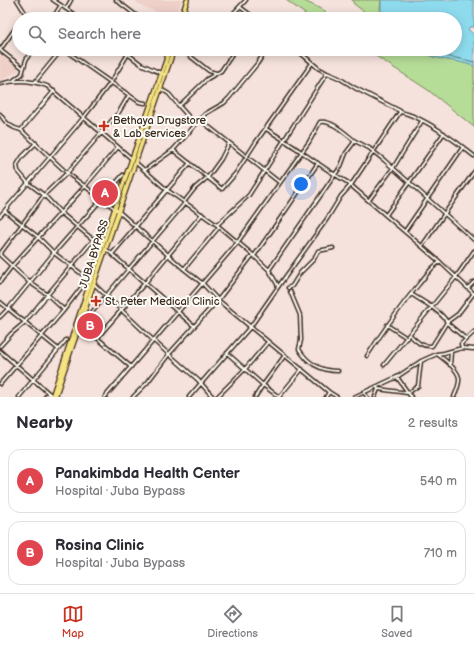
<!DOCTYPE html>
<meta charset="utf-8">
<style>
body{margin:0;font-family:"Balsamiq Sans",sans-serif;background:#f7f7f7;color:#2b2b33}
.you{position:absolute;left:301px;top:184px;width:14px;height:14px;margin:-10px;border:3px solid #fff;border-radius:50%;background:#1a73e8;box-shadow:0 0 0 6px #1a73e833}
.badge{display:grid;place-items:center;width:26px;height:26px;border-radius:50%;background:#c8321e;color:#fff;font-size:13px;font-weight:700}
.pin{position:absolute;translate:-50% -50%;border:2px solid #fff;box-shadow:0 1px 4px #0006}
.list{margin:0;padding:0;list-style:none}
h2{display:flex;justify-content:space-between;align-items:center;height:52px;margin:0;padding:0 16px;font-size:17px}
h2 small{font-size:13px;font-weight:400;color:#7c7c81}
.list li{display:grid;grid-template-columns:26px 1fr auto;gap:12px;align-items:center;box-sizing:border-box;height:64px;margin:0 8px 8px;padding:0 8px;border:1px solid #e1e1e2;border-radius:12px}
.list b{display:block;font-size:15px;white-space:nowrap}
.list p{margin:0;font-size:13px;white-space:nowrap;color:#7c7c81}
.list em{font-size:13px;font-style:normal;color:#7c7c81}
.icon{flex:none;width:22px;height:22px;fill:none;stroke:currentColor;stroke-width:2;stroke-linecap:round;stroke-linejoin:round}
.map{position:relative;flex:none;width:474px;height:397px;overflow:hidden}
.search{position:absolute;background:#fff;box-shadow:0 2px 10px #0003;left:12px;right:12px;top:12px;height:44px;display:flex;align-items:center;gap:10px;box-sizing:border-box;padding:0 14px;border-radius:22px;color:#7c7c81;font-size:15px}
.sheet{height:196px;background:#fff}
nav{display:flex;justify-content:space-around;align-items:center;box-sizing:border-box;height:56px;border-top:1px solid #e1e1e2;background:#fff;font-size:11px;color:#7c7c81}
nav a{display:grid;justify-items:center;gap:2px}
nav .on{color:#c8321e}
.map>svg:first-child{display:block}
.built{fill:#efd0c9}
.green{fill:#b6dd98;stroke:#78845b}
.water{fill:#8edbee;stroke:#6d949b}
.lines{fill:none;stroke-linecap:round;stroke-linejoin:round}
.shore{stroke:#5c7171;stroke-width:1}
.minor-casing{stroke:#3b2a1e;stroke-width:5}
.primary-casing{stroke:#3b2a1e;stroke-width:6}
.minor{stroke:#fdfcf7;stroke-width:2}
.primary{stroke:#f5e382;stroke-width:3.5}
.poi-dot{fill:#c8321e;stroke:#fdfcf7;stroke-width:1.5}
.labels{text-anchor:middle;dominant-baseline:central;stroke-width:4;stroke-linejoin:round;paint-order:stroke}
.poi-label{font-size:11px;fill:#3b2a1e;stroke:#fdfcf7;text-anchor:start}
.street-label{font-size:11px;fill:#3b2a1e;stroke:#fdfcf7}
</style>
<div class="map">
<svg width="474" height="397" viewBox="0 0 474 397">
<rect width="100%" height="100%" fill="#f5e2dc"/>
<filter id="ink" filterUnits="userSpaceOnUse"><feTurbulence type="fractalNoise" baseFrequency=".025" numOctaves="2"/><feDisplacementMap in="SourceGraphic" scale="8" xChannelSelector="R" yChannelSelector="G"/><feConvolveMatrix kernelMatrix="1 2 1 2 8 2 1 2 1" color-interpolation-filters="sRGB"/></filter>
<g filter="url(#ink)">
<path class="built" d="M137,0H182L174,18L146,8L136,2Z
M0,52L20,70L0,81Z"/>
<path class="green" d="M286,0H302L319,8L335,19H312Z
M352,0H381L380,9L385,19H374L354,4Z
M365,49H416L433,57L461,62L474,66V127L428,90Z"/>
<path class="water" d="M381,0H474V27H470L468,29L474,35V66C455,59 434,61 416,49H455V19L450,18L447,19H385L381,15Z"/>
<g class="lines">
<path class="shore" d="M423,49C439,57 457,57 474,62"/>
<g class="minor-casing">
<path id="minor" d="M17,0L29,19
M53,0L81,19
M116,0L141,19
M240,7L256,19
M66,9L71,0
M22,19L27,16
M52,19L61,5
M228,19L246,0
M63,49L139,102L145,103
M121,49L141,64L165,75
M181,49L209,71L216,73
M296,49L318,68L327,73L339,78L355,88L400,111
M0,50L19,23
M0,50L23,68
M190,55L196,49
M14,80L22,74L26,60L32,49
M35,82L62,49
M0,84C16,79 31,80 47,86L132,159
M161,89L169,94L179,106L195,124
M179,106L207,79L221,71L236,49
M0,114C5,123 11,128 21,130L67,173L118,211L184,269L203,284L218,300L329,392L337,397
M199,119L279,182
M266,129C294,145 319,166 347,182L440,262L474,294
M21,130L54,91
M36,143L22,157L17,165L18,171L28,183L44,195L61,213L102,247
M173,150L222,189L236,173L256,142L312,63
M135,162L167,190L217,225L253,255L269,270L277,284L278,287L251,326L189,397
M145,170L173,150L205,114L224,103L229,98L257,64L267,49
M369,200L393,168L422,121
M184,202L195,188L208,177L221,159L229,143
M5,211L38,237L54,253L91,281
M445,213L474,172
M386,215L444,133
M0,216L84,117L111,82L131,49
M217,225L249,195L327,73
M405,231L463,147
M422,246L445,213
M106,249L194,326
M0,254L44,195L67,173L119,112L129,95
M112,254L190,163
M0,255L29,282L48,295L64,310
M254,256C276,225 297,194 318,163
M184,269L219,227
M269,270L341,166L346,153L355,141L369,148L384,160L474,240
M0,282L12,266L85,186L118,147
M94,284L154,341L198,380L213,397
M278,287L327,219L341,196L351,185L400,112C422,116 456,141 474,156
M288,288L292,286L300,273L314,259L318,251L333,248
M468,288L474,282
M290,291L300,315L301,340L299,349C307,363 321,371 338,371
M0,302L58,349
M0,317L8,309L54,253L123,175
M447,322L458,314L474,293
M447,323L466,339
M81,324L131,367
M82,324L185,203
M387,325L407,338
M410,335C417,342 422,347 432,346L447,322C441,311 422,301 411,294
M97,338L145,283L202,214
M0,346L11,334L24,323L93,240L102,231
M462,348L461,344L474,332
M0,351L52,396
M227,353L263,385L279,397
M437,354C444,359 458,370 459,378C460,383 456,392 454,397
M367,356C383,331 400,307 419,284C426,276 431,267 440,262
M384,365L456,277L474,251
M450,365L451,352
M397,377L411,397
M0,384L64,310L88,279
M377,387L378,389L408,393L418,386L421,361
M364,392L367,397
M19,397L66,340
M45,397L49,393
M105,397L237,243L309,142L320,122C331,119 347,135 355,141
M133,397L147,383L169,354L218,300L252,256
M217,397L245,369L268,342
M255,397L263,385L285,355
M279,397L302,369
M326,397L329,392
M354,397L397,377L421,361L437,354L444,353L462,348L474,349
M375,397L378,389"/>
</g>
<g class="primary-casing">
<path id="primary" d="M181,19L187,0
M52,397L115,208L170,49
M55,397L174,49"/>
</g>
<use href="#minor" class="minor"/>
<use href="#primary" class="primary"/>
</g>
</g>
<g class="poi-dot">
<path d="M102 120h4v4h4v4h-4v4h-4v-4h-4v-4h4z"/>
<path d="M94 295h4v4h4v4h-4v4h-4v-4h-4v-4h4z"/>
</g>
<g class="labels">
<g class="poi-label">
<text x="113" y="120">Bethaya Drugstore<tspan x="113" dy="13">&amp; Lab services</tspan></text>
<text x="105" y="301">St. Peter Medical Clinic</text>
</g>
<g class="street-label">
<text transform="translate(94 254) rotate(-72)">JUBA BYPASS</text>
</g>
</g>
</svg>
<div class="you"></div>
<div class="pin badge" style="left:105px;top:193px;background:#e0444e">A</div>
<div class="pin badge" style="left:90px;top:326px;background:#e0444e">B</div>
<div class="search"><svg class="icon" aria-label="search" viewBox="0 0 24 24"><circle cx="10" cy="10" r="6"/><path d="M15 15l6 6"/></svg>Search here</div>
</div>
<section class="sheet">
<h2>Nearby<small>2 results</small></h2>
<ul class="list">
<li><span class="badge" style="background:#e0444e">A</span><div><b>Panakimbda Health Center</b><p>Hospital · Juba Bypass</p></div><em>540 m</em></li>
<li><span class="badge" style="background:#e0444e">B</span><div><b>Rosina Clinic</b><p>Hospital · Juba Bypass</p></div><em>710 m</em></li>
</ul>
</section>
<nav>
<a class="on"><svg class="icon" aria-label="map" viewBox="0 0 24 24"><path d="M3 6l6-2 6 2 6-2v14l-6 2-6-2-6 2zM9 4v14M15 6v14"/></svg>Map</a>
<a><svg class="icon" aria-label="directions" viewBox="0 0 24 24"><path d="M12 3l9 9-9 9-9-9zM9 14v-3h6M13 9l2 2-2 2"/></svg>Directions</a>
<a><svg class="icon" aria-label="saved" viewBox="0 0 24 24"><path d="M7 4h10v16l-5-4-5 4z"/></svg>Saved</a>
</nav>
